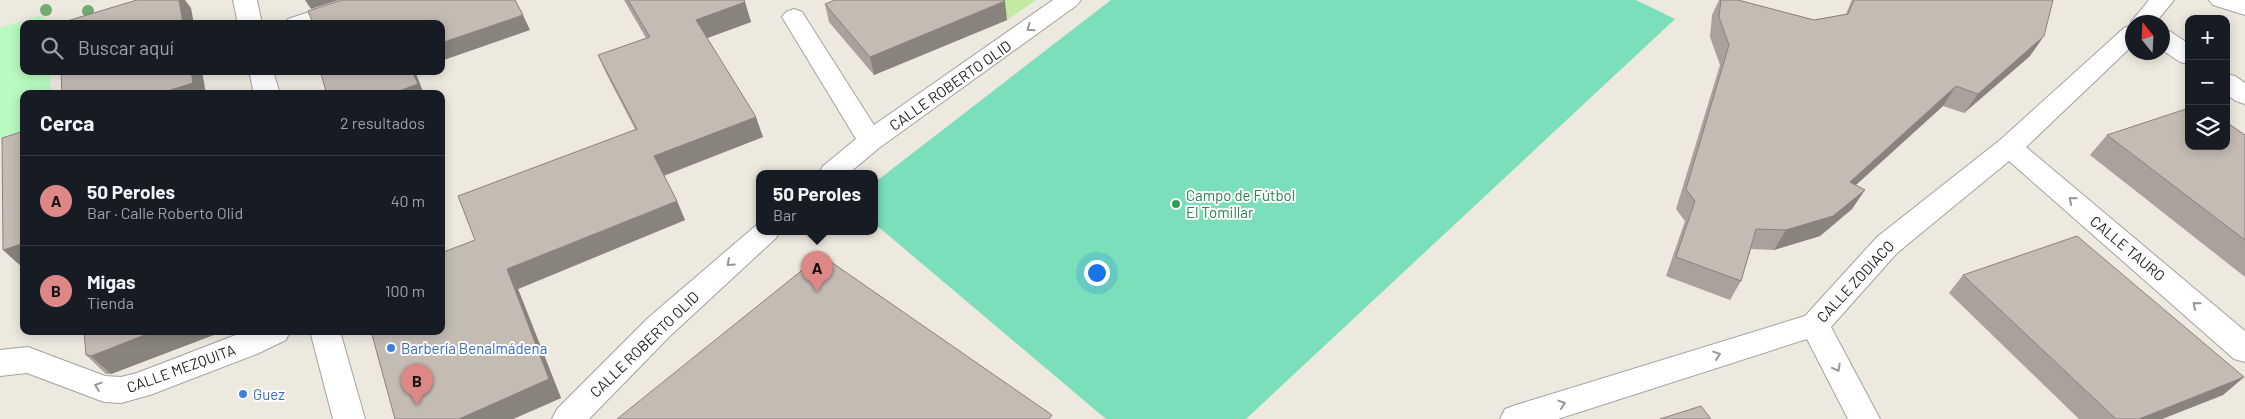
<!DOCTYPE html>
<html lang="es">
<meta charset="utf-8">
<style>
body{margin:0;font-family:Barlow,sans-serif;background:#20242c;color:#f1f3f6}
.controls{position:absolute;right:15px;top:15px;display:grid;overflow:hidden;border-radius:10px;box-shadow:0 2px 12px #0003}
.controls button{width:45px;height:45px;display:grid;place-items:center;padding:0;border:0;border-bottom:1px solid #363941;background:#171b24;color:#f1f3f6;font:25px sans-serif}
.compass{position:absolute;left:2125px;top:15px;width:45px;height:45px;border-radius:50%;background:#171b24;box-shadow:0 2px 12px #0003;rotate:342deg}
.you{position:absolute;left:1096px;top:272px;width:18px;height:18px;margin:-12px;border:4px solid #fff;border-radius:50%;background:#1a73e8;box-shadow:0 0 0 8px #1a73e833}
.badge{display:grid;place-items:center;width:32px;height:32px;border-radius:50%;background:#dd8887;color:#111;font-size:16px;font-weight:700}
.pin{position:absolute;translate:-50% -41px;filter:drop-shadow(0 1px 2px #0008)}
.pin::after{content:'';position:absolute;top:26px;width:18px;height:15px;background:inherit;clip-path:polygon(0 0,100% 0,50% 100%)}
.popup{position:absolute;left:756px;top:170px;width:122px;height:65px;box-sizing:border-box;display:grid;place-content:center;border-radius:10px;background:#171b24;filter:drop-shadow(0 1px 4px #0005);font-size:16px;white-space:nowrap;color:#9ea1a6}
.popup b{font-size:19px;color:#f1f3f6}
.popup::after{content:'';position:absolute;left:50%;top:100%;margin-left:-10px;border:10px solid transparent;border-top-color:#171b24}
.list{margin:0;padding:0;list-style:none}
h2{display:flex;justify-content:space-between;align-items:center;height:65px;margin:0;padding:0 20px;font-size:21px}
h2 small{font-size:16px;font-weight:400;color:#9ea1a6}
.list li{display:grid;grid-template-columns:32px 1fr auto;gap:15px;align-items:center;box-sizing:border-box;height:90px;padding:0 20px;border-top:1px solid #363941}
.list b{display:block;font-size:19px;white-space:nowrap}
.list p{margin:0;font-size:16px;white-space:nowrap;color:#9ea1a6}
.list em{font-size:16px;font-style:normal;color:#9ea1a6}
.icon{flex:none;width:28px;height:28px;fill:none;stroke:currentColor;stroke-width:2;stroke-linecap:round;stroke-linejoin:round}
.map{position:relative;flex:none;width:2245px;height:419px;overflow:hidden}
.search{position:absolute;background:#171b24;box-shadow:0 2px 12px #0003;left:20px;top:20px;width:425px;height:55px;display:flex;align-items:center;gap:12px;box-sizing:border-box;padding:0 18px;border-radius:10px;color:#9ea1a6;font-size:19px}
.panel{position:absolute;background:#171b24;box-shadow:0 2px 12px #0003;left:20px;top:90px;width:425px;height:245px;border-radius:10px}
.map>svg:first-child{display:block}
.grass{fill:#c4e9a3}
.park{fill:#b9fac0}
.pitch{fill:#7adfba}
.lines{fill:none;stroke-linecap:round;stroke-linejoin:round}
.minor-casing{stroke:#a2a2a2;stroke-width:2}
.minor{fill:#fff;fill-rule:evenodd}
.tree{fill:#70ab70}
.wall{fill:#a9a19a}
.shaded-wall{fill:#89837d}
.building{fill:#c4bbb3;stroke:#89837d}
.oneway{stroke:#989898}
.leisure-dot{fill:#2e9e5b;stroke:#fff;stroke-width:2}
.shop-dot{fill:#3f7fe0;stroke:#fff;stroke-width:2}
.labels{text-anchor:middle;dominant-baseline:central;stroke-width:4;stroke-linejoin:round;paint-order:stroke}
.street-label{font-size:15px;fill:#1b1b1b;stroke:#fff}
.leisure-label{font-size:15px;fill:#27864d;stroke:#fff;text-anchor:start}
.shop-label{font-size:15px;fill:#366cbe;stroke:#fff;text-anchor:start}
</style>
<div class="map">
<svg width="2245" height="419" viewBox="0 0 2245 419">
<rect width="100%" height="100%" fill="#ede9df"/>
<path class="grass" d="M988,0H1036L1007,20Z"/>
<path class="park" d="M43,15L44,24H24V71H49L51,94H24V130L0,139V28Z"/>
<path class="pitch" d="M1111,0H1636L1675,19L1246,419H1106L875,224L874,183Z"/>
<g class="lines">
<g class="minor-casing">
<path id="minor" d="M233,0H257L262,24H238Z
M345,0H381L377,5L321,24H284L288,19Z
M1053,0H1081L1077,5L879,148L849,173H819L823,166L856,139L782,17L786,12L794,9L802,12L874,125Z
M2149,0H2174L2156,22H2132V24L2131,22Z
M2209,0H2245V15L2213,5Z
M2132,25V46L2026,147L2245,331V362L2234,359L2009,161L1897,253L1831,327L1880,419H1848L1807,339L1558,419H1500L1505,409L1516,405L1805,316L1877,237L2000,140L2124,28Z
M2162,30L2171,32L2189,44V64L2180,62L2162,50Z
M249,71H273L280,94H254Z
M2226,74L2235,76L2245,83V104L2236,101L2226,94Z
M760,222V231H780L776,238L670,336L589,419H552L557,409L648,318Z
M246,331H290L286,340L259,353L150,395L121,403L104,402L27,373L0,376V350L28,347L105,376L121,377L137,373Z
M310,331H340L365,419H333Z"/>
</g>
<use href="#minor" class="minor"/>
</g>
<g class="tree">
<circle cx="46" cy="10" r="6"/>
<circle cx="88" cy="11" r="6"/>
</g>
<path class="wall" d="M624,0H744L745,2L751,22L707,38L763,137L664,176L677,201L685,220L518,289L561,398L513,419H395L475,240L635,129L607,75L598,55L646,38Z
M1719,0H1738L1814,20L1846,14L1852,0H2053L2030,56L1964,113L1943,106L1856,185L1852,209L1820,236L1774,250L1751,249L1741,281L1730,300L1666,276L1685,221L1676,209L1720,65L1710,37L1712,15Z
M825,4L1007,20L874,75L829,22Z
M2107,135H2245V277L2090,155Z
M1963,275L2244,377L2223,395L2162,419H2079L1949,293Z
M84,331H224L111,374H106L86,355Z"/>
<path class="shaded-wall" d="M179,0H185L191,8L194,24H183Z
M305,0H339L311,9Z
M1005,1L1007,20L874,75L870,57Z
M745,2L751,22L702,40L696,20Z
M523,15L530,30L441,61V43Z
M2044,36L2030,56L1964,113L1978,94Z
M191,71H202L206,94H158Z
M412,71H415L424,94H391Z
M1956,86L1943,106L1837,202L1850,182Z
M756,117L763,137L662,176L654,156Z
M1865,190L1852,209L1820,236L1774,250L1786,230Z
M677,201L685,220L518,289L561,398L513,419H459L507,269Z
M24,243V269L3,250Z
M155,331H224L111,374L91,356Z
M2244,377L2223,395L2162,419H2139Z"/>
<path class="building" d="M137,0H179L183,24H57Z
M342,0H515L523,15L441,43V24H313L308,11Z
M628,0H744L745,2L696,20L756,117L654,156L677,201L507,269L549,379L459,419H395L371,331H441V253L475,240L458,196L637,129L598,55L650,37Z
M835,0H1004L1005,1L870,57L825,4Z
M1721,0H1738L1814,20L1848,14L1854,0H2053L2044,36L1978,94L1956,86L1850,182L1865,190L1833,216L1786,230L1756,229L1741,281L1676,257L1695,201L1686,189L1729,45L1719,17Z
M61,71H191L193,83L158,94H62Z
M320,71H412L418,84L391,94H327Z
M2189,108V146H2226V122L2245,135V240L2107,135Z
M24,131V243L3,250L2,138Z
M2077,236L2244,377L2139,419H2116L1963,275Z
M821,255L1052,415L1049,419H617Z
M84,331H155L91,356L86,355Z
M1701,406L1711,419H1660Z"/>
<defs><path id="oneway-chevron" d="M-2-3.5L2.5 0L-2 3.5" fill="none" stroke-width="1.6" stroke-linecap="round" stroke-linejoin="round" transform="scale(1.25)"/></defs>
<g class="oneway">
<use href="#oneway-chevron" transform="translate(1030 28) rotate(145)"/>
<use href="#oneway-chevron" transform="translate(2072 200) rotate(-140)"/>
<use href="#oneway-chevron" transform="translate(730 263) rotate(138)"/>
<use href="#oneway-chevron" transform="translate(2196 305) rotate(-140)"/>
<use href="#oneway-chevron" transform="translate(1717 355) rotate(-18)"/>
<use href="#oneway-chevron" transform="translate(1837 368) rotate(62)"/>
<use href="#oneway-chevron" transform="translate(98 386) rotate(-161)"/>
<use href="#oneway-chevron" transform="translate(1562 404) rotate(-18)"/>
</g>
<circle class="leisure-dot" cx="1176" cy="204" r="5"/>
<g class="shop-dot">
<circle cx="391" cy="348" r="5"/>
<circle cx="243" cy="394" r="5"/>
</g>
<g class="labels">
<g class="street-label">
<text transform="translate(950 85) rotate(-35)">CALLE ROBERTO OLID</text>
<text transform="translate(2128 248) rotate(40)">CALLE TAURO</text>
<text transform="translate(1855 281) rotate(-47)">CALLE ZODIACO</text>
<text transform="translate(644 344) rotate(-44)">CALLE ROBERTO OLID</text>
<text transform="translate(181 368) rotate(-20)">CALLE MEZQUITA</text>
</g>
<g class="leisure-label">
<text x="1186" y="195">Campo de Fútbol<tspan x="1186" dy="17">El Tomillar</tspan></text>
</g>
<g class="shop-label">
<text x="401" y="348">Barbería Benalmádena</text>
<text x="253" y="394">Guez</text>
</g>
</g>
</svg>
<div class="controls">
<button>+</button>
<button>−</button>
<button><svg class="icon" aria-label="layers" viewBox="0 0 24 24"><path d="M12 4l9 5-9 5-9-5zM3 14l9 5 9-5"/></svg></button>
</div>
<svg class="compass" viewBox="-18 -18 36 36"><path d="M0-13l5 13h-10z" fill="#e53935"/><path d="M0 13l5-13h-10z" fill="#9ea1a6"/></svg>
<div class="you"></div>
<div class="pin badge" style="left:817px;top:292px">A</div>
<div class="popup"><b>50 Peroles</b>Bar</div>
<div class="pin badge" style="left:417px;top:405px">B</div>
<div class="search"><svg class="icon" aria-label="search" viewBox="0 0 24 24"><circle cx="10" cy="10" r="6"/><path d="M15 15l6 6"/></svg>Buscar aquí</div>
<section class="panel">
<h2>Cerca<small>2 resultados</small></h2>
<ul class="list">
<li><span class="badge">A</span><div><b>50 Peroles</b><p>Bar · Calle Roberto Olid</p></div><em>40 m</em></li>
<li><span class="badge">B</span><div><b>Migas</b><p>Tienda</p></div><em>100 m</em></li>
</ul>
</section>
</div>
